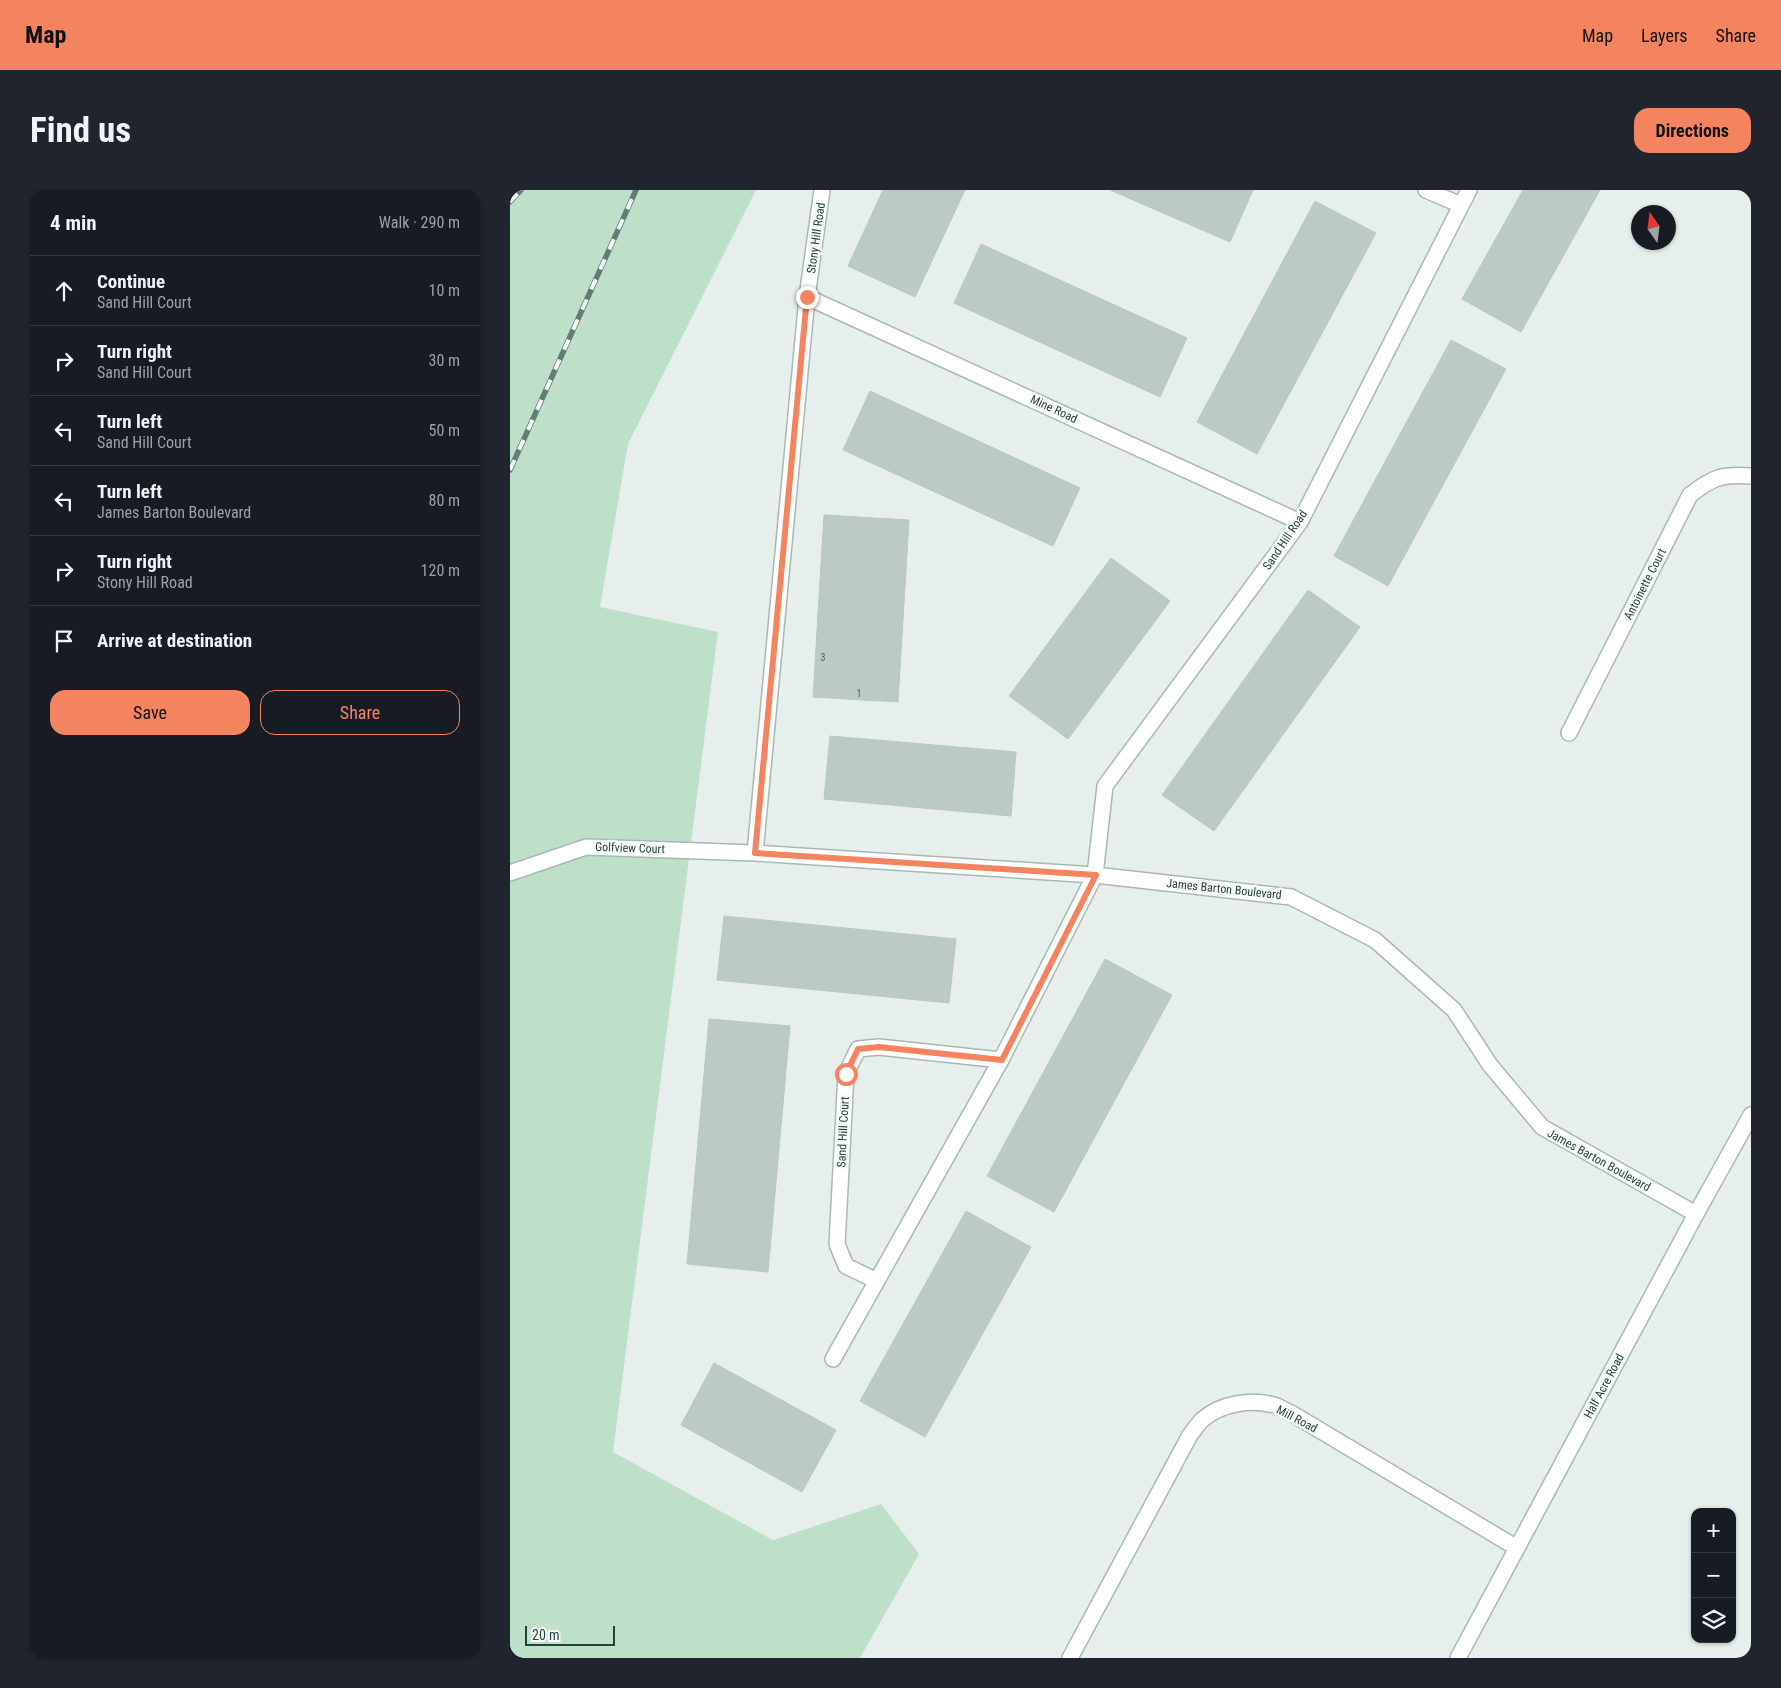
<!DOCTYPE html>
<meta charset="utf-8">
<style>
body{margin:0;font-family:"Roboto Condensed",sans-serif;background:#20242c;color:#f1f3f6}
.controls{position:absolute;right:15px;bottom:15px;display:grid;overflow:hidden;border-radius:10px;box-shadow:0 1px 4px #0004}
.controls button{width:45px;height:45px;display:grid;place-items:center;padding:0;border:0;border-bottom:1px solid #363941;background:#171b24;color:#f1f3f6;font:25px sans-serif}
.compass{position:absolute;left:1121px;top:15px;width:45px;height:45px;border-radius:50%;background:#171b24;box-shadow:0 1px 4px #0004;rotate:346deg}
.scale{position:absolute;left:15px;bottom:12px;width:90px;box-sizing:border-box;padding-left:5px;border:2px solid #24423a;border-top:0;font-size:14px;line-height:18px;white-space:nowrap;color:#24423a;-webkit-text-stroke:4px #f7fbf9;paint-order:stroke}
.stop{position:absolute;width:15px;height:15px;margin:-11px;border:4px solid #f4845f;border-radius:50%;background:#fff}
.stop.end{background:#f4845f;border-color:#fff;box-shadow:0 1px 5px #0008}
.list{margin:0;padding:0;list-style:none}
h2{display:flex;justify-content:space-between;align-items:center;height:65px;margin:0;padding:0 20px;font-size:21px}
h2 small{font-size:16px;font-weight:400;color:#9ea1a6}
.list li{display:grid;grid-template-columns:32px 1fr auto;gap:15px;align-items:center;box-sizing:border-box;height:70px;padding:0 20px;border-top:1px solid #363941}
.list b{display:block;font-size:19px;white-space:nowrap}
.list p{margin:0;font-size:16px;white-space:nowrap;color:#9ea1a6}
.list em{font-size:16px;font-style:normal;color:#9ea1a6}
.actions{display:flex;gap:10px;padding:15px 20px}
.actions a{flex:1;padding:11px 0;border:1px solid #f4845f;border-radius:15px;text-align:center;font-size:18px;color:#f4845f}
.actions .main{background:#f4845f;color:#111}
.icon{flex:none;width:28px;height:28px;fill:none;stroke:currentColor;stroke-width:2;stroke-linecap:round;stroke-linejoin:round}
.map{position:relative;flex:none;width:1241px;height:1468px;overflow:hidden;border-radius:15px}
header{display:flex;align-items:center;gap:30px;box-sizing:border-box;height:70px;padding:0 25px;background:#f4845f;color:#111}
header strong{font-size:24px}
nav{display:flex;gap:28px;margin-inline-start:auto;font-size:18px}
.intro{display:flex;align-items:center;justify-content:space-between;box-sizing:border-box;height:120px;padding:0 30px}
h1{margin:0;font-size:35px}
.button{padding:12px 22px;border-radius:15px;background:#f4845f;color:#111;font-size:18px;font-weight:700}
main{display:flex;gap:30px;padding:0 30px}
aside{flex:1;background:#171b24;border-radius:15px;box-shadow:0 1px 4px #0004}
.map>svg:first-child{display:block}
.green{fill:#bfe0c8}
.building{fill:#bbcac4;stroke:#b8c9c2}
.lines{fill:none;stroke-linecap:round;stroke-linejoin:round}
.street-casing{stroke:#a8b8b2;stroke-width:18}
.secondary-casing{stroke:#a4bbb3;stroke-width:18}
.street{stroke:#fff;stroke-width:15}
.secondary{stroke:#fff;stroke-width:15}
.rail-casing{stroke:#5f7d75;stroke-width:5.5}
.rail{stroke:#f7fbf9;stroke-width:4;stroke-dasharray:11;stroke-linecap:butt}
.route{stroke:#f4845f;stroke-width:6}
.labels{text-anchor:middle;dominant-baseline:central;stroke-width:5;stroke-linejoin:round;paint-order:stroke}
.number-label{font-size:10px;fill:#4a645c}
.street-label{font-size:12px;fill:#24423a;stroke:#f7fbf9}
</style>
<header>
<strong>Map</strong>
<nav><a>Map</a><a>Layers</a><a>Share</a></nav>
</header>
<div class="intro"><h1>Find us</h1><a class="button">Directions</a></div>
<main>
<aside>
<h2>4 min<small>Walk · 290 m</small></h2>
<ul class="list">
<li><svg class="icon" aria-label="ahead" viewBox="0 0 24 24"><path d="M12 20V5M6 11l6-6 6 6"/></svg><div><b>Continue</b><p>Sand Hill Court</p></div><em>10 m</em></li>
<li><svg class="icon" aria-label="right" viewBox="0 0 24 24"><path d="M7 20v-9h11M14 6l5 5-5 5"/></svg><div><b>Turn right</b><p>Sand Hill Court</p></div><em>30 m</em></li>
<li><svg class="icon" aria-label="left" viewBox="0 0 24 24"><path d="M17 20v-9H6M10 6l-5 5 5 5"/></svg><div><b>Turn left</b><p>Sand Hill Court</p></div><em>50 m</em></li>
<li><svg class="icon" aria-label="left" viewBox="0 0 24 24"><path d="M17 20v-9H6M10 6l-5 5 5 5"/></svg><div><b>Turn left</b><p>James Barton Boulevard</p></div><em>80 m</em></li>
<li><svg class="icon" aria-label="right" viewBox="0 0 24 24"><path d="M7 20v-9h11M14 6l5 5-5 5"/></svg><div><b>Turn right</b><p>Stony Hill Road</p></div><em>120 m</em></li>
<li><svg class="icon" aria-label="arrive" viewBox="0 0 24 24"><path d="M6 21V4h12l-3 4 3 4H6"/></svg><div><b>Arrive at destination</b></div></li>
</ul>
<div class="actions"><a class="main">Save</a><a>Share</a></div>
</aside>
<div class="map">
<svg width="1241" height="1468" viewBox="0 0 1241 1468">
<rect width="100%" height="100%" fill="#e6efeb"/>
<path class="green" d="M0,0H246L118,254L90,417L208,442L103,1262L263,1350L371,1314L409,1364L350,1468H0V27L1,26L0,25Z"/>
<path class="building" d="M373,0H455L405,107L338,76Z
M600,0H743L720,52Z
M1013,0H1090L1011,142L952,109Z
M805,11L866,43L747,264L687,232Z
M471,54L677,148L650,207L444,113Z
M941,150L996,179L878,396L824,366Z
M360,201L570,298L543,356L333,260Z
M314,325L399,330L388,512L303,507Z
M601,368L660,411L558,549L499,506Z
M798,400L850,437L704,641L652,605Z
M320,546L506,562L501,626L314,609Z
M214,726L446,749L439,813L207,790Z
M595,769L662,805L544,1022L477,986Z
M199,829L280,836L258,1082L177,1074Z
M456,1021L521,1057L415,1247L350,1211Z
M204,1173L326,1240L292,1302L171,1235Z"/>
<g class="lines">
<g class="street-casing">
<path id="street" d="M916,0L951,15
M297,107L790,332
M1059,543L1180,305C1203,287 1212,284 1241,286
M245,663L297,107L312,0
M0,683L76,657L245,663L585,685L781,707L865,750L944,820L980,875L1032,937L1186,1024
M367,1091L336,1076L327,1054L336,884L348,859L369,857L491,870
M323,1169L491,870L585,685L595,596L790,332L959,0
M560,1468L680,1245C684,1240 688,1234 692,1230C711,1213 743,1208 767,1216C771,1218 776,1221 781,1223L1007,1358"/>
</g>
<g class="secondary-casing">
<path id="secondary" d="M948,1468L1186,1024L1241,925"/>
</g>
<use href="#street" class="street"/>
<use href="#secondary" class="secondary"/>
<g class="rail-casing">
<path id="rail" d="M0,12L11,0
M0,280L126,0"/>
</g>
<use href="#rail" class="rail"/>
</g>
<g class="lines">
<path class="route" d="M297,107L245,663L586,685L492,870L369,857L348,859L336,884"/>
</g>
<g class="labels">
<g class="number-label">
<text x="313" y="467">3</text>
<text x="349" y="503">1</text>
</g>
<g class="street-label">
<text transform="translate(306 48) rotate(-82)">Stony Hill Road</text>
<text transform="translate(544 219) rotate(25)">Mine Road</text>
<text transform="translate(775 350) rotate(-56)">Sand Hill Road</text>
<text transform="translate(1135 394) rotate(-63)">Antoinette Court</text>
<text transform="translate(120 658) rotate(2)">Golfview Court</text>
<text transform="translate(714 699) rotate(6)">James Barton Boulevard</text>
<text transform="translate(333 942) rotate(-87)">Sand Hill Court</text>
<text transform="translate(1089 970) rotate(29)">James Barton Boulevard</text>
<text transform="translate(1094 1196) rotate(-62)">Half Acre Road</text>
<text transform="translate(787 1229) rotate(28)">Mill Road</text>
</g>
</g>
</svg>
<div class="controls">
<button>+</button>
<button>−</button>
<button><svg class="icon" aria-label="layers" viewBox="0 0 24 24"><path d="M12 4l9 5-9 5-9-5zM3 14l9 5 9-5"/></svg></button>
</div>
<svg class="compass" viewBox="-18 -18 36 36"><path d="M0-13l5 13h-10z" fill="#e53935"/><path d="M0 13l5-13h-10z" fill="#9ea1a6"/></svg>
<div class="scale">20 m</div>
<div class="stop" style="left:336px;top:884px"></div>
<div class="stop end" style="left:297px;top:107px"></div>
</div>
</main>
